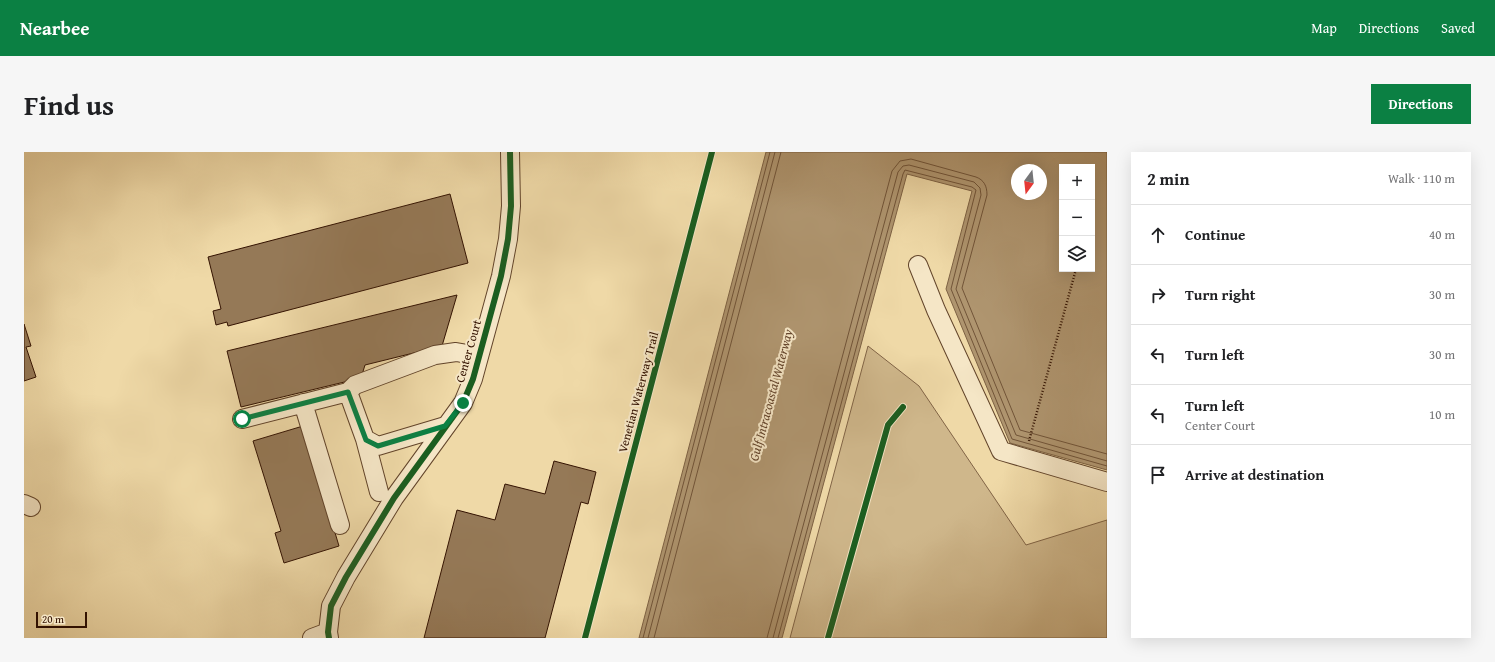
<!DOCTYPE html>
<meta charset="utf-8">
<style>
body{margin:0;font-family:"Gentium Book Plus",serif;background:#f6f6f6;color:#202124}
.controls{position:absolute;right:12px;top:12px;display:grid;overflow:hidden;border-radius:0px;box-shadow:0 4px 16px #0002}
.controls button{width:36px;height:36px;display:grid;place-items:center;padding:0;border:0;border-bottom:1px solid #e0e0e0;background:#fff;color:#202124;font:20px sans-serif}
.compass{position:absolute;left:987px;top:12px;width:36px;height:36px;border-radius:50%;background:#fff;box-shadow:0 4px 16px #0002;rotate:195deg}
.scale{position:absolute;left:12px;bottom:10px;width:51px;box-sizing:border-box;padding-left:4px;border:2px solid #331201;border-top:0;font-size:11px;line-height:14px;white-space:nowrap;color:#331201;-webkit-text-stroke:3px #f5e6c6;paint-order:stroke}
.stop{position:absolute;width:12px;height:12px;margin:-9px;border:3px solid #0b8043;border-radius:50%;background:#fff}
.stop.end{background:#0b8043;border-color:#fff;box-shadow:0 1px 4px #0008}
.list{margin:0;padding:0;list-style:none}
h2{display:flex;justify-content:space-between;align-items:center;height:52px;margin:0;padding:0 16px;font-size:17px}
h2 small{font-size:13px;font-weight:400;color:#757577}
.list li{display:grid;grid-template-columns:26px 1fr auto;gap:12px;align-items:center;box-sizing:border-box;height:60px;padding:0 16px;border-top:1px solid #e0e0e0}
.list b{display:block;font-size:15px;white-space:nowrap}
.list p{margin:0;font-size:13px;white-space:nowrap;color:#757577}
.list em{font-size:13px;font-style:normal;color:#757577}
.icon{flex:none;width:22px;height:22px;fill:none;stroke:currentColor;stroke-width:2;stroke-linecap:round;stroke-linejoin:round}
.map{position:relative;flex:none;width:1083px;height:486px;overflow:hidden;border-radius:0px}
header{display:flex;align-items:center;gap:24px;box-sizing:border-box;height:56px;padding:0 20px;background:#0b8043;color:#fff}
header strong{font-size:19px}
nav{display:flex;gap:22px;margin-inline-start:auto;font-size:14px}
.intro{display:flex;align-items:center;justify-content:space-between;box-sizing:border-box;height:96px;padding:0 24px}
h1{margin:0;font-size:28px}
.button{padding:10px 18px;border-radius:0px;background:#0b8043;color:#fff;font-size:14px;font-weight:700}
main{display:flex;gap:24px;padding:0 24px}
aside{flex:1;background:#fff;border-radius:0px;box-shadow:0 4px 16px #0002}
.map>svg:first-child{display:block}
.green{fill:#cfb78b;stroke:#816446}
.water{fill:#af956f;stroke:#7d6143;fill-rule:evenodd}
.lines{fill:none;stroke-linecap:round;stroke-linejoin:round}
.shore{stroke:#715438;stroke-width:1}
.building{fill:#957957;stroke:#331201}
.minor-casing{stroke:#62442a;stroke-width:20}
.path{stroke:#331201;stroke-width:2.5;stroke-dasharray:1 2;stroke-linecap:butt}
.minor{stroke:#f5e6c6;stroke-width:18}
.cycleway-casing{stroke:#f5e6c6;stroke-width:8}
.cycleway{stroke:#1b5e20;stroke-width:6}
.route{stroke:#0b8043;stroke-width:5}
.labels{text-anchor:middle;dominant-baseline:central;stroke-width:4;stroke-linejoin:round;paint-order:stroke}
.street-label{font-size:12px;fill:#331201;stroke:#f5e6c6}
.water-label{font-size:13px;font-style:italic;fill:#65462d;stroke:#f5e6c6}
</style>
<header>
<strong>Nearbee</strong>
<nav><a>Map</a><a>Directions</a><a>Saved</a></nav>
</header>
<div class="intro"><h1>Find us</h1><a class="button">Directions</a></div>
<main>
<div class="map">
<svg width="1083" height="486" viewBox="0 0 1083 486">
<rect width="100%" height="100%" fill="#efd9a7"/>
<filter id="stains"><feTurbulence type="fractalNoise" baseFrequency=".005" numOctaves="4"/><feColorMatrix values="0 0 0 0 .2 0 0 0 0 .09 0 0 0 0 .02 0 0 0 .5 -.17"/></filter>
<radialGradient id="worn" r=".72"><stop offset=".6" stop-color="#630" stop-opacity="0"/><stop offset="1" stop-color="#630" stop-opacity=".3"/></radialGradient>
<path class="green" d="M844,194L895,234L1002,393L1083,368V486H766Z"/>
<path class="water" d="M742,0H1083V318L986,291L922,137L948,39L883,22L758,486H615ZM1038,15H1068V117H1038ZM993,18H1017V42H993Z"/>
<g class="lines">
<path class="shore" d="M619,486L746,0
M624,486L751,0
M630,486L757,0
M743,486L868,19L876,9L887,7L952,25C960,28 963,34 963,43L938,136L996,278L1083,302
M749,486L874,20L879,14L885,13L950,30L956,36L957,43L932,137L992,283L1083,309
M754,486L879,22L881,18L948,35L952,38L927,137L988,287L1083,314"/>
</g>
<path class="building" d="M426,42L444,111L204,174L203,170L192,173L189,159L197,157L184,105Z
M433,143L418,194L341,213L337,226L217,255L203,199Z
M0,172L7,194L2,195L12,225L0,229Z
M279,274L315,394L260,411L251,381L257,379L229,289Z
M530,309L572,320L564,352L557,350L521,486H400L433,358L471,368L481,332L521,342Z"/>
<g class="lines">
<g class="minor-casing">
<path id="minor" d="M894,113L912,158L977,299L1083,330
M279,251L316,373
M218,267L324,240
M421,274L354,294L341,287L324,240L331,233L411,203L432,200L455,204
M341,287L355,340
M0,352L7,355
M288,486L304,480
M305,486L304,480L307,454L322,425L370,346L439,251L449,227L477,124L484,87L487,54L486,0"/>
</g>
<path class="path" d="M1005,289L1052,117"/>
<use href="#minor" class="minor"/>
<g class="cycleway-casing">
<path id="cycleway" d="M305,486L304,480L307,454L322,425L370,346L439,251L449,227L477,124L484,87L487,54L486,0
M561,486L688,0
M804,486L864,273L879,255"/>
</g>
<use href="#cycleway" class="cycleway"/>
</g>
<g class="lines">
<path class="route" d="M218,267L324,240L342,288L354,294L421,274L439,251"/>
</g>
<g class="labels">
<g class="street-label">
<text transform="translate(444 199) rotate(-74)">Center Court</text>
<text transform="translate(614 240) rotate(-75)">Venetian Waterway Trail</text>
</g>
<g class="water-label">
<text transform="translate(747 243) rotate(-75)">Gulf Intracoastal Waterway</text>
</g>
</g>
<rect width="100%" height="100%" filter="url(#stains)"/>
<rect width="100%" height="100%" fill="url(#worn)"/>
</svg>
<div class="controls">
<button>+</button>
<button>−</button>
<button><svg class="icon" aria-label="layers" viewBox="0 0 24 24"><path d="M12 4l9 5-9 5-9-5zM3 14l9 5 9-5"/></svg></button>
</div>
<svg class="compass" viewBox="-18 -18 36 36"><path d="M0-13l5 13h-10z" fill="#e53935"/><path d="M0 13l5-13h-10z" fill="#757577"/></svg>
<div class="scale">20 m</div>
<div class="stop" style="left:218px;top:267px"></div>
<div class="stop end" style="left:439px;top:251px"></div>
</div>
<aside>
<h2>2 min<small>Walk · 110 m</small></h2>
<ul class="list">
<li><svg class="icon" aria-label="ahead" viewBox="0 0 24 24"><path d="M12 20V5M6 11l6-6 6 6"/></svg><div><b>Continue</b></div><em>40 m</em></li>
<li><svg class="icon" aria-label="right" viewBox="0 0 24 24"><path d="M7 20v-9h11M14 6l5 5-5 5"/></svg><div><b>Turn right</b></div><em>30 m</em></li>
<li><svg class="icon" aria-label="left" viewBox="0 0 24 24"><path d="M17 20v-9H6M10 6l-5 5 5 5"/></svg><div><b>Turn left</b></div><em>30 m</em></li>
<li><svg class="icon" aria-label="left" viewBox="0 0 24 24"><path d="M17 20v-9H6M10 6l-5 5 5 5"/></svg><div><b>Turn left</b><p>Center Court</p></div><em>10 m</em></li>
<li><svg class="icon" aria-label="arrive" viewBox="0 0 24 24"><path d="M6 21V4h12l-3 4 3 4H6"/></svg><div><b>Arrive at destination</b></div></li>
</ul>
</aside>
</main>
